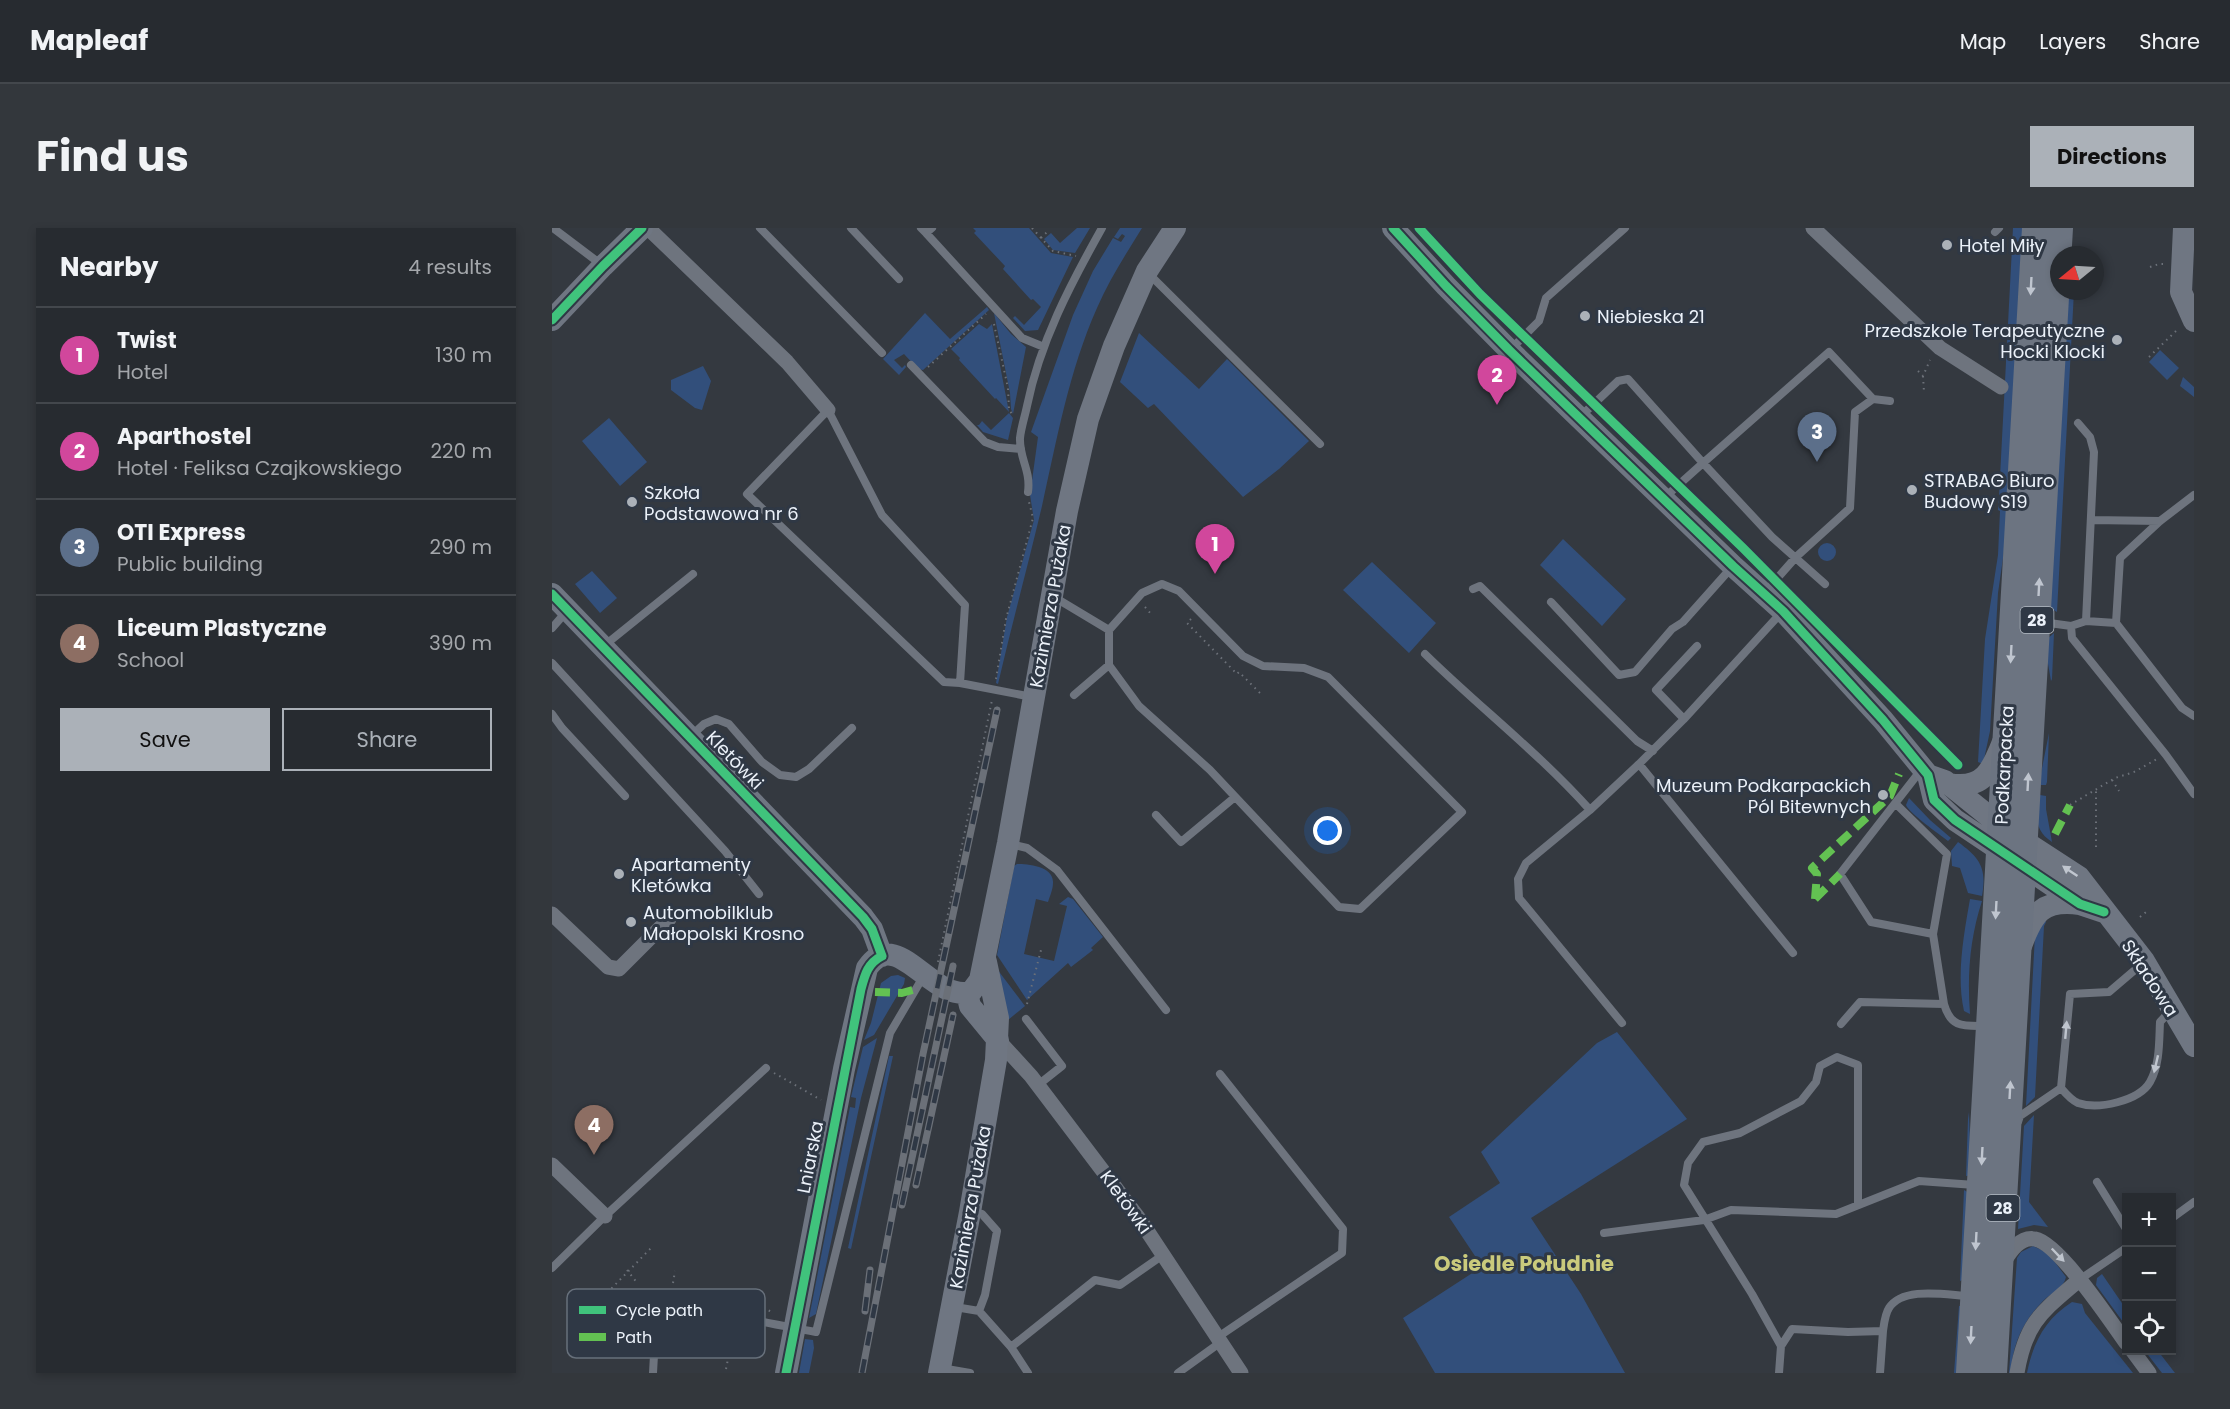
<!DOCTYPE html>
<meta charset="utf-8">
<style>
body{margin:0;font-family:Poppins,sans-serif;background:#33373c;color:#f1f3f6}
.controls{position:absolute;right:18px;bottom:18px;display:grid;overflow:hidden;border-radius:0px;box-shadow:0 3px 9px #0003}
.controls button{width:54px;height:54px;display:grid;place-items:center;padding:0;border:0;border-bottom:2px solid #43474c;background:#272b30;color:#f1f3f6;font:30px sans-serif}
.compass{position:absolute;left:1498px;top:18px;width:54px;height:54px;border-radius:50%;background:#272b30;box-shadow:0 3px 9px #0003;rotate:252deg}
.you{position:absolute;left:776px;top:603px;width:21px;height:21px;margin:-15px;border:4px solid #fff;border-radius:50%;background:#1a73e8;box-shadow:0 0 0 9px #1a73e833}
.badge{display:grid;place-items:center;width:39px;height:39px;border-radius:50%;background:#abb1b8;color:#fff;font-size:20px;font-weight:700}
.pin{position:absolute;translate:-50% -50px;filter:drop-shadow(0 2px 3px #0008)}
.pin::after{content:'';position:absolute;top:32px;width:21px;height:18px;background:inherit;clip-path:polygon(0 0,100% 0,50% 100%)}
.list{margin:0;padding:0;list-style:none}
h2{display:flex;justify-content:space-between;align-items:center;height:78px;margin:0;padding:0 24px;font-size:26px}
h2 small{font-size:20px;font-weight:400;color:#a4a7ab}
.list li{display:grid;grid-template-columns:39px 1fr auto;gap:18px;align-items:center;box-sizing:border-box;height:96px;padding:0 24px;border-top:2px solid #43474c}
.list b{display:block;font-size:22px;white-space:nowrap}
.list p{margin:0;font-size:20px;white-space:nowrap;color:#a4a7ab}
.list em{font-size:20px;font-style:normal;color:#a4a7ab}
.actions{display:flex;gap:12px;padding:18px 24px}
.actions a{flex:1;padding:14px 0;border:2px solid #abb1b8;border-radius:0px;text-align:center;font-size:21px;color:#abb1b8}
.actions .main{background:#abb1b8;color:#111}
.icon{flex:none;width:33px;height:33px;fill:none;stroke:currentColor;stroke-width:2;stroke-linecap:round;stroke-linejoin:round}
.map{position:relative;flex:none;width:1642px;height:1145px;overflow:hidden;border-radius:0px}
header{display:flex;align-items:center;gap:36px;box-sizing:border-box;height:84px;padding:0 30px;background:#272b30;border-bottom:2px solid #43474c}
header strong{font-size:28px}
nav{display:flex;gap:33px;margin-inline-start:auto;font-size:21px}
.intro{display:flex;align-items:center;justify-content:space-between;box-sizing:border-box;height:144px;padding:0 36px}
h1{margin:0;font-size:42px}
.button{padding:15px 27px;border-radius:0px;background:#abb1b8;color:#111;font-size:21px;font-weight:700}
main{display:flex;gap:36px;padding:0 36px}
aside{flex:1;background:#272b30;border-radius:0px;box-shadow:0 3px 9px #0003}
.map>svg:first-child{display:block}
.green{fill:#324f7b}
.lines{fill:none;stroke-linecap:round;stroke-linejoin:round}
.path{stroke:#6c7179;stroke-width:2;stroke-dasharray:1.5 4.5;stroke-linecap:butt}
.lane{stroke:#6e747e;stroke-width:8}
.street{stroke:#6e747e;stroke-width:15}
.secondary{stroke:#6f7682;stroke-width:22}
.primary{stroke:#6c7481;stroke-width:26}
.rail-casing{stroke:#6b7078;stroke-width:7}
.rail{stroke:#2f3845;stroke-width:4.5;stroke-dasharray:14;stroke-linecap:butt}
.quiet{stroke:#63c152;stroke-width:8;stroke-dasharray:15 8;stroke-linecap:butt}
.cycleway-casing{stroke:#2f3845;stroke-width:13}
.cycleway{stroke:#40c37c;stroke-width:9}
.oneway{fill:#bfc5cf}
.oneway2{fill:#c0c6cf}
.oneway3{fill:#bfc5ce}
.poi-dot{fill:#abb1b8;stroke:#2f3845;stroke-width:2}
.labels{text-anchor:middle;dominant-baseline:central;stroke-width:6;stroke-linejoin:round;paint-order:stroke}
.shield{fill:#2f3845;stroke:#b3bac3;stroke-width:1.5}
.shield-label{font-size:16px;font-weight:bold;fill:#ebf1f9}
.poi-label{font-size:18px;fill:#ebf1f9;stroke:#2f3845;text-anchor:start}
.street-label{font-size:18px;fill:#ebf1f9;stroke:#2f3845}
.quarter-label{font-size:21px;font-weight:bold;fill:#caca7c;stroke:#2f3845}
.key{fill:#2f3845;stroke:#67707b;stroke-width:1.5}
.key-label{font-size:16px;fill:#ebf1f9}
</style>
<header>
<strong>Mapleaf</strong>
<nav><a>Map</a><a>Layers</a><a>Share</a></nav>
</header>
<div class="intro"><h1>Find us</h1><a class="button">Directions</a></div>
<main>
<aside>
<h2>Nearby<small>4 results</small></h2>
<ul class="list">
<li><span class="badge" style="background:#d1479c">1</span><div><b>Twist</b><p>Hotel</p></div><em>130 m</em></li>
<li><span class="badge" style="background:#d1479c">2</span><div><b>Aparthostel</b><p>Hotel · Feliksa Czajkowskiego</p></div><em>220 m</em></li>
<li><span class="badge" style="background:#5c6f8a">3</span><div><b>OTI Express</b><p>Public building</p></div><em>290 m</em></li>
<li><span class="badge" style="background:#8d6e63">4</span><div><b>Liceum Plastyczne</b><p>School</p></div><em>390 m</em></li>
</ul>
<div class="actions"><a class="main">Save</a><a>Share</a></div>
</aside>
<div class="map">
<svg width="1642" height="1145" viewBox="0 0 1642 1145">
<rect width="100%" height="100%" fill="#343940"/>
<path class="green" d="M421,0H477L499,25L521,29L486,102L473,103L461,90L463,88L472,97L489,79L481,71L479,72L451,41L453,38L422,5L424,3Z
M525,0H538L523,25L501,22L492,11L499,5L508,15Z
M568,0H590C574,26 557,52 545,80C517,143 505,211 490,278C476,337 460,396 446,456L444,455L455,389L482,292L478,267L486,209L479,204L521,87L541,43L561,10L569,14L573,8L570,6L566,11L562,9Z
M1461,0H1474L1457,288L1446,365L1438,503L1431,536L1426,534L1433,411L1446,327L1448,283L1446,282L1447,268Z
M1513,63H1522L1505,384L1496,379Z
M435,79L437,82L371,142L366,141L352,126L342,132L350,140L353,137L354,139L347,147L331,131L373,85L398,111Z
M442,85L459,106L474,119L461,186L459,181L458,165Z
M427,96L435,101L440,96L457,184L444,170L443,171L407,132L408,130L399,121Z
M587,105L647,161L675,131L757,213L727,241L691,269L602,176L596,180L568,154Z
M1608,122L1627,140L1615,152L1597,134Z
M151,138L159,153L150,182L143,180L119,162V152Z
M1631,149L1642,159V169L1628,158Z
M457,185L461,190L456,212L431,204L425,197H427L430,193L439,202Z
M57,190L95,234L68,258L30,213Z
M1011,311L1074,371L1050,398L988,337Z
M1266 324a9 9 0 1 1 18 0a9 9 0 1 1-18 0Z
M820,334L884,395L857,425L791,362Z
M40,343L65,370L48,385L23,356Z
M1502,405L1500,451L1499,453L1494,424L1495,411Z
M1497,505L1495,554L1494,557H1489L1488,550Z
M1488,567L1494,568V581L1500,614C1481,602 1484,586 1488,567Z
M1357,570L1378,592L1399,610L1396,613C1387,606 1357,585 1354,577Z
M1406,614C1428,630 1435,640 1430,668L1416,665L1408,640L1400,638L1399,623Z
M465,636C476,636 502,638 501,655C501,661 498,668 496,674L484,671L472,726L502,733L515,678L507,676L516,669L521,671L551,709L539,720L541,722L519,739L516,735L475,772L445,727L462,638Z
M1418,671L1430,673C1418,710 1415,746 1418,786L1412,783C1404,747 1412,706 1418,671Z
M1492,690L1494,694L1492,698L1483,869L1474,878L1483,706Z
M445,741L473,778L456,792Z
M346,747L353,750L352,756L322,807L312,812L319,795L329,755L339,748Z
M1065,804L1135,891L979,990L1029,1066L1073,1145H883L851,1090L925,1042V1031L897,989L948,955L929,924L1045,815Z
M325,810L309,870L264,1086L257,1090L298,879L303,880L304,870L299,869L311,819Z
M337,828H341L299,1021L296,1020Z
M1417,884L1419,947L1414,948L1416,891Z
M1482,887L1477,974L1496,999L1482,997L1466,1001L1472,898Z
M1412,962L1417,965L1413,1051L1408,1053Z
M1481,1018L1496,1025L1514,1049C1512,1060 1499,1065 1491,1073C1471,1093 1460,1117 1459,1145H1457L1465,1030L1469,1024Z
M1550,1046L1574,1081V1098L1544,1057L1545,1050Z
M1520,1074L1530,1076L1533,1085L1581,1145H1475C1481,1115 1493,1091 1520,1074Z
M1407,1078H1409L1408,1145H1402Z
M253,1111L261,1112L262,1120L257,1145H247Z
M1593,1123H1606L1623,1145H1610Z"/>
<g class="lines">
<path class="path" d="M480,0L501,23L524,28
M489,10L497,2
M1598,39L1607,36H1613
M442,96L456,160L457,182L461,187
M1597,129L1625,102
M376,139L434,86
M1366,143L1371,148L1378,132
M1371,148L1372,164
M593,379L599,386
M639,391L635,395L685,446L687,444L709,466
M444,451L454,391L481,290L477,274
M1560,552L1567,563
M1518,577L1563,550L1582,544L1605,531
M1544,619V561
M1588,689L1594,684
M386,734L440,472
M475,776L489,722
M222,845L269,872
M75,1042L86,1056
M121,1055L123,1043
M67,1071L56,1064L100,1019
M196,1074V1076L205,1077L220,1084
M74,1097L85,1109L83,1111
M174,1141L181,1106"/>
<path class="lane" d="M1,0L50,37
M208,0L330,125
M299,0L347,51
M369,0L374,5L380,0
M1443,4L1447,0
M374,5L470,110L492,119
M597,46L768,216
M959,121L987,93L994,70L1073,0
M359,137L433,214L446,219L469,221
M1029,188L1066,153L1076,151L1151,235L1277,124L1321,171
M1526,195L1538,209L1542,224L1534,393
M476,264C479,242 467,230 468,210C469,200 473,188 475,178C488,114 518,57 550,0
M1112,270L1151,235L1220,309L1273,356
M1539,292L1608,293
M610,356L627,363L691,428L711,438L752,440L776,449L910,584L808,681L787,679L658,542L587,478L557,437V402L590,365Z
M921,361L928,358L1085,513L1101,523
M1214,363L1244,329L1298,280L1303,184L1321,171L1338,173
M502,369L557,402
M999,374L1067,447L1083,444L1120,401L1131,394L1180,339
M1229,385L1132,491L1087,536L1241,725
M1490,394L1519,398L1520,410L1614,527L1642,566
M1564,395L1630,480L1642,488
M1519,398L1534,393L1564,395L1568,330L1608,293L1642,267
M0,400L14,384
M53,417L141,346
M873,426C927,479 988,526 1038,582L974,635L966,651L967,670L1070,795
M0,435L173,623L207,666
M408,455L413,377L330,287L276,182L195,266L392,454L408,455L480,469
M522,467L557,437
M0,486L10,500L73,568
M1132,491L1104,462L1145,418
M139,508L152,496L164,491L177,496L210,534L228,547L244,549L257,541L300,500
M1344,576L1395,626L1381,706L1319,694L1288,646L1369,542
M1038,582L1087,536
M604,587L629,614L683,569
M458,616L475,620L505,642L614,782
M1591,735L1557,764L1518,766L1509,860C1514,866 1519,872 1526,875C1546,882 1587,873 1598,854C1608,836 1607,814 1608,794L1618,783
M1392,776C1399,800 1411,798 1433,798
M474,791L510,838L486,857
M1289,796L1308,774L1392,776L1381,706
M1466,894L1468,888L1509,860
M1545,954L1574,1001
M420,984L430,986L445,1003L433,1067L427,1083
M1620,990L1642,974
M1052,1005L1152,992L1179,982L1284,986L1367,953L1423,957
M0,1040L53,988L214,840
M1527,1052L1574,1020
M92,1065C126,1070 158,1079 191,1089C215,1096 240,1099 264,1104L338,805L371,749
M403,1079L427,1083L459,1119L476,1145
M666,1109L790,1025L791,1001L668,846
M1229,1118L1200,1066L1132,957L1136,935L1151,914L1188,905L1249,873L1264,854L1268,838L1285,829L1306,837V977
M98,1119L102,1127L101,1145
M459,1119L543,1052L568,1057L611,1027
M389,1140L418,1145
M626,1145L669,1114
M1227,1145L1229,1118L1240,1101L1296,1104L1331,1103C1332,1096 1333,1086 1337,1080C1351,1058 1394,1067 1418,1068
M1328,1145L1331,1103"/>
<path class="street" d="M96,0L235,134L276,182
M1261,0L1388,120L1449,159
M0,686L56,739L67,741L117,691
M446,812L479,848L588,992L689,1145
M0,937L53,988
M1451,1035C1458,1024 1468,1008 1483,1011C1507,1015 1559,1094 1574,1115
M1580,1122L1597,1145
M1465,1145C1474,1093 1490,1084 1527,1052"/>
<path class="secondary" d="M841,0L894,58L957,122L1181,338L1231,383L1331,492L1376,547L1382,572L1403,592L1528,676L1552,684
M1632,0L1629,64L1642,93
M0,92L51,38L90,0
M0,366L311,689L320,701L330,728
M1376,547L1393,553L1449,598L1527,649L1592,733L1642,818
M1397,556C1432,562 1440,542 1451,514
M1469,718C1481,685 1490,671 1528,676
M415,765L418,778L446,812
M234,1145L292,841L315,740C346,696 379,775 419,764L428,752L456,615L515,283L536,191L562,118L595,43L623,0
M387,1145L418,984L444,832L446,790L434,734"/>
<path class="primary" d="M1417,1145L1483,0
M1442,1145L1508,0"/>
<g class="rail-casing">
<path id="rail" d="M364,957L401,787
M350,977L401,738
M313,1083L318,1042
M310,1145L371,826L445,482"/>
</g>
<use href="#rail" class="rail"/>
<path class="quiet" d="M1503,606L1518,577
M1263,671L1265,646L1260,640L1338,568L1347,546
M1263,671L1288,646
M323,764L350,765L364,761"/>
<g class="cycleway-casing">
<path id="cycleway" d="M841,0L894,58L957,122L1181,338L1231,383L1331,492L1376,547L1382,572L1403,592L1528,676L1552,684
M867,0L928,66L1191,320L1406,537
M0,92L51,38L90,0
M0,366L311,689L320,701L330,728C316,735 313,746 309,761L234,1145"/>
</g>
<use href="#cycleway" class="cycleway"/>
</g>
<defs><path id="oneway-solid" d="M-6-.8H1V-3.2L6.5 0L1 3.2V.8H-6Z" transform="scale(1.5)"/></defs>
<g class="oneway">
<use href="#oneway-solid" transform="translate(1479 58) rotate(93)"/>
<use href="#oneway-solid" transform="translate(1487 359) rotate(-87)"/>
<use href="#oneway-solid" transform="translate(1459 426) rotate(93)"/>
<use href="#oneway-solid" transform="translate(1476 554) rotate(-87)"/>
<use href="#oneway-solid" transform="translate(1444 682) rotate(93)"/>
<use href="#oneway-solid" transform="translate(1458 862) rotate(-87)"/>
<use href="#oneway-solid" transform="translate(1430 928) rotate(93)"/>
<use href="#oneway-solid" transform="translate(1424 1013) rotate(93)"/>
<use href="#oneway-solid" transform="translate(1419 1107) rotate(93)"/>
</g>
<use class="oneway2" href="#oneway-solid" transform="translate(1518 643) rotate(-146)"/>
<g class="oneway3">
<use href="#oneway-solid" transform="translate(1514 802) rotate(-85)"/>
<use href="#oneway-solid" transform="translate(1604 836) rotate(103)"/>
<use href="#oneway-solid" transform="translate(1506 1027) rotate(46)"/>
</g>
<g class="poi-dot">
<circle cx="1395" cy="17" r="6"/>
<circle cx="1033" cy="88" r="6"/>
<circle cx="1565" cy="112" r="6"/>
<circle cx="1360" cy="262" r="6"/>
<circle cx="80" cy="274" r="6"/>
<circle cx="1331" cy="567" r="6"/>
<circle cx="67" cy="646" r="6"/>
<circle cx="79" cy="694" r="6"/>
</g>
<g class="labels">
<g class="shield">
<rect x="1468.5" y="379" width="33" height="26" rx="4.5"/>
<rect x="1434.5" y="967" width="33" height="26" rx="4.5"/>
</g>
<g class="shield-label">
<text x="1485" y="392">28</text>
<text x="1451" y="980">28</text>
</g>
<g class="poi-label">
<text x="1407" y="17">Hotel Miły</text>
<text x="1045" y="88">Niebieska 21</text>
<text x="1553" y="102" text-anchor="end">Przedszkole Terapeutyczne<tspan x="1553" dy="21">Hocki Klocki</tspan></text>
<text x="1372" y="252">STRABAG Biuro<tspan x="1372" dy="21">Budowy S19</tspan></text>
<text x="92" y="264">Szkoła<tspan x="92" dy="21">Podstawowa nr 6</tspan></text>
<text x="1319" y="557" text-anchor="end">Muzeum Podkarpackich<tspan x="1319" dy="21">Pól Bitewnych</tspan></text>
<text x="79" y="636">Apartamenty<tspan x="79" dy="21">Kletówka</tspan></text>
<text x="91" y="684">Automobilklub<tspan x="91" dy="21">Małopolski Krosno</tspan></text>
</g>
<g class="street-label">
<text transform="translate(498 378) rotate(-80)">Kazimierza Pużaka</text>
<text transform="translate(183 532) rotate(46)">Kletówki</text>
<text transform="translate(1452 537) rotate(-87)">Podkarpacka</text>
<text transform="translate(1598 750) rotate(57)">Składowa</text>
<text transform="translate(258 929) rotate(-79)">Lniarska</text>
<text transform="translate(574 974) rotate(54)">Kletówki</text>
<text transform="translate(418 979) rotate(-80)">Kazimierza Pużaka</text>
</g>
<g class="quarter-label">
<text x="972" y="1035">Osiedle Południe</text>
</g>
</g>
<rect x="15" y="1061" width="198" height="69" rx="9" class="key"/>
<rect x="27" y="1078" width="27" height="8" fill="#40c37c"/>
<rect x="27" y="1105" width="27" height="8" fill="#63c152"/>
<g class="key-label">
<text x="64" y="1088">Cycle path</text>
<text x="64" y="1115">Path</text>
</g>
</svg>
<div class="controls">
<button>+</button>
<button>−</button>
<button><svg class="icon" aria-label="locate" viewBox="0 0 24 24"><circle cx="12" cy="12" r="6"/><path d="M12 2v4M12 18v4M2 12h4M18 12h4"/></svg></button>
</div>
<svg class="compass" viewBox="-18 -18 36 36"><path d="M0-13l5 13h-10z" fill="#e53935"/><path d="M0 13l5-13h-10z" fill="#a4a7ab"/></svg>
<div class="you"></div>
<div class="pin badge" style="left:663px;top:346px;background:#d1479c">1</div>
<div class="pin badge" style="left:945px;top:177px;background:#d1479c">2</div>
<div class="pin badge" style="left:1265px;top:234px;background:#5c6f8a">3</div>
<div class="pin badge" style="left:42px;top:927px;background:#8d6e63">4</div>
</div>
</main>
